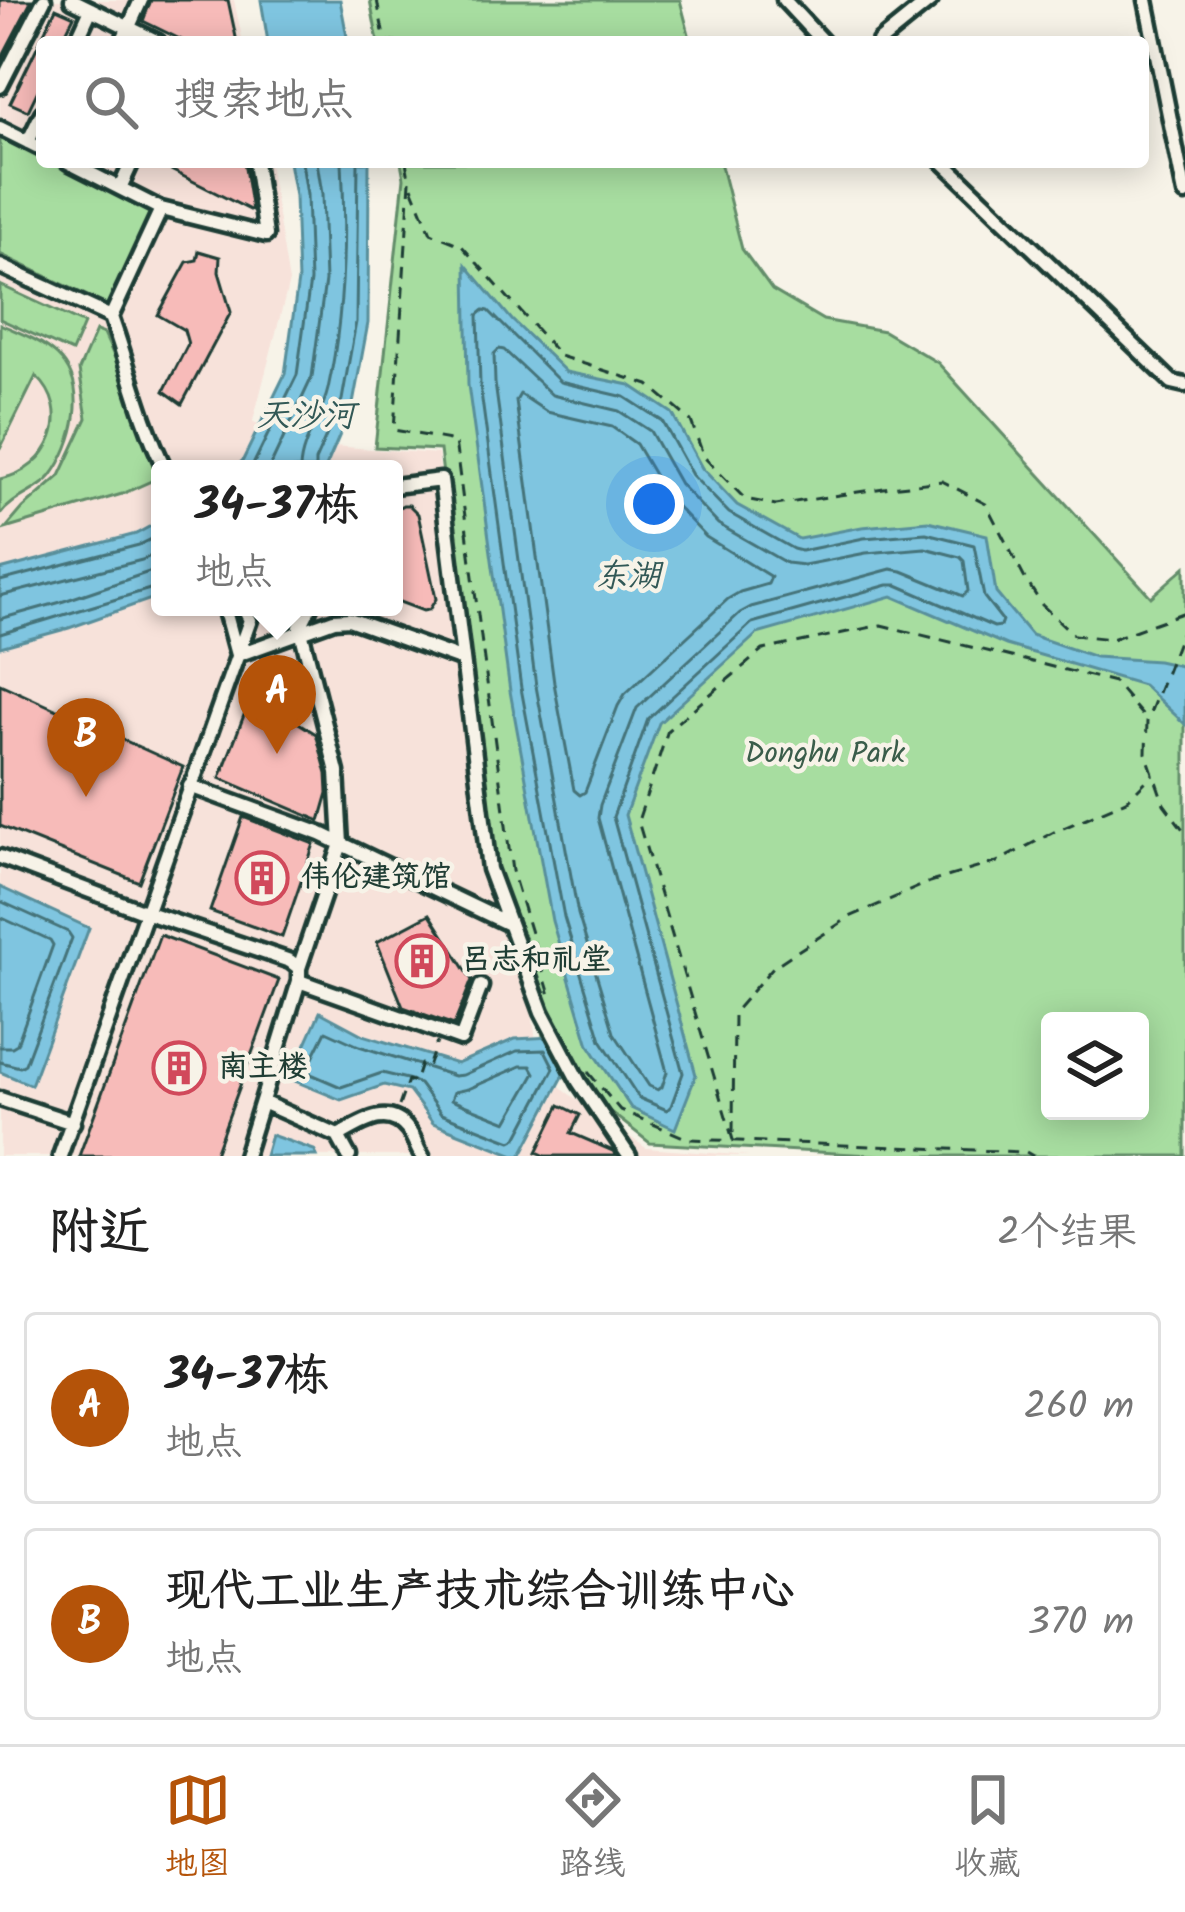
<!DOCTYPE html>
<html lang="zh">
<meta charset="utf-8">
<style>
body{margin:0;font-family:Kalam,"LXGW WenKai TC",sans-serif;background:#f6f6f6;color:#222}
.controls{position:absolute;right:36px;bottom:36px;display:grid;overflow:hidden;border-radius:12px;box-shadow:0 6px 30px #0003}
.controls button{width:108px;height:108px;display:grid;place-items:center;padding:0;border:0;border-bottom:3px solid #e0e0e0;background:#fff;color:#222;font:60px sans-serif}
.you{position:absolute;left:654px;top:504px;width:42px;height:42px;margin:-30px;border:9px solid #fff;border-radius:50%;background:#1a73e8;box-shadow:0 0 0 18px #1a73e833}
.badge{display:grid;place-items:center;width:78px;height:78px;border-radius:50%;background:#b45309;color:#fff;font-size:39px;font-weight:700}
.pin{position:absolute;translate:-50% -99px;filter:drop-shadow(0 3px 6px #0008)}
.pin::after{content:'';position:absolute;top:63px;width:42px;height:36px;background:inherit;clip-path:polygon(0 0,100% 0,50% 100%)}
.popup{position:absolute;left:151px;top:460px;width:252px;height:156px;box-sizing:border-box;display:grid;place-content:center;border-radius:12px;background:#fff;filter:drop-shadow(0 3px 9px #0005);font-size:39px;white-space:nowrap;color:#767676}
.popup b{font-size:45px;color:#222}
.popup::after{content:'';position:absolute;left:50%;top:100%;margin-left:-24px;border:24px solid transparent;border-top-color:#fff}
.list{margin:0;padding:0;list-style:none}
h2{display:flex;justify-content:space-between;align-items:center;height:156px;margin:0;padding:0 48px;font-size:51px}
h2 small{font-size:39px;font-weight:400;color:#767676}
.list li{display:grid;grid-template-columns:78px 1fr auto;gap:36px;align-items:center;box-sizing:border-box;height:192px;margin:0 24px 24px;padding:0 24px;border:3px solid #e0e0e0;border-radius:12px}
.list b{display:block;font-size:45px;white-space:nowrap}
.list p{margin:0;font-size:39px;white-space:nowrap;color:#767676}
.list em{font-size:39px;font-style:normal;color:#767676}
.icon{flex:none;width:66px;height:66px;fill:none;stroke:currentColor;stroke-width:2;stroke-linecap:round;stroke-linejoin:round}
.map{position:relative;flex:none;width:1185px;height:1156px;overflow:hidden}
.search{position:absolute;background:#fff;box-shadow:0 6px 30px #0003;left:36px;right:36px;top:36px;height:132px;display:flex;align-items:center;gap:30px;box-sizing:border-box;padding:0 42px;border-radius:12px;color:#767676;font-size:45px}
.sheet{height:588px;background:#fff}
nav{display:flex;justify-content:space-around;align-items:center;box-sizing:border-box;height:168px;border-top:3px solid #e0e0e0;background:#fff;font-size:33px;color:#767676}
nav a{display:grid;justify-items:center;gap:6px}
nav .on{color:#b45309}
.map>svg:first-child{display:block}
.built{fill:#f7e2da;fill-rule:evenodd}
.green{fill:#a7dda0;stroke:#638d6a;stroke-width:3;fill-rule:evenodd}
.water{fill:#7fc5e0;stroke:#598f9b;stroke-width:3}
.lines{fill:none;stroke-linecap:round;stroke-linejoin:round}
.shore{stroke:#457379;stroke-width:3}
.building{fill:#f7bbb9;stroke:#1f3d34;stroke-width:3}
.minor-casing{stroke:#1f3d34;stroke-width:21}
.path{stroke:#1f3d34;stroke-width:3;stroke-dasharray:12 9;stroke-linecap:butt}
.minor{stroke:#f7f3e8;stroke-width:12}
.labels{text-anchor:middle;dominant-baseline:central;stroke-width:9;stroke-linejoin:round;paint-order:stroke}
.park-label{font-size:30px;fill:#3a5d4a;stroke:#f7f3e8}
.poi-label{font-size:30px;font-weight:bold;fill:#1f3d34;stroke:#f7f3e8;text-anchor:start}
.water-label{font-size:33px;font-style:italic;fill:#325856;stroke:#f7f3e8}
</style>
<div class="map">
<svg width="1185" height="1156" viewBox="0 0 1185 1156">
<rect width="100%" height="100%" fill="#f7f3e8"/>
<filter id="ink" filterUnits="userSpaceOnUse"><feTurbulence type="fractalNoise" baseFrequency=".00833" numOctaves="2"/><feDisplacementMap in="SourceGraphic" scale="24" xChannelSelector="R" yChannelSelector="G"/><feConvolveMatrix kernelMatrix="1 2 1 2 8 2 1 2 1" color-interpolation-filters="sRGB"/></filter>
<g filter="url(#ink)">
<path class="built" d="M0,0H234L243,42H42V162H269L289,282L253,421L279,442L438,454L489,869L519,924L536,1040L545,1071L565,1091L646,1148L749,1156H0ZM160,469H394V607H160Z"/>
<path class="green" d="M370,0H680L691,42H378Z
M0,138L42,158V162H50L156,213L111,307L0,254Z
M401,162H720L742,249L772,290L823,320L884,331L938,363L1151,597L1185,567V1156H890L650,1143L549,1064L519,924L491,869L440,450L375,447L404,178ZM1050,1021H1140V1111H1050Z
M0,285L84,324L72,352L0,319Z
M0,324C20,333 41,340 57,355C90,386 75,444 51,476C38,492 14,496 0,515V479C50,470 75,412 36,376L0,449Z
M96,331L104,334L166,469H160V477L122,494L5,529L23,508L60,476L87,418L79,370Z"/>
<path class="water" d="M261,0H340L348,42H268Z
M289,162H369L368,323L353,404L325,469H234L243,460L285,374L298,281L295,196Z
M466,265L512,320L566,372L630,385L672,413L702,468L737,505L799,539L862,527L928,521L987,535L996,593L1031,635L1095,657L1158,661L1185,667V724L1143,685L1006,645L892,596L757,634L659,723L625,815L696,1075L675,1129L631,1108L589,1045L552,921L510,691L468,385Z
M160,521V596L69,628L0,647V570L136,534Z
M0,887L89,928L31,1085L0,1072Z
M320,1012L363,1035L457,1064L515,1039L551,1037L568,1067L521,1156H517L433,1123L409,1091L384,1085L341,1100L290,1079Z
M271,1135L314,1150L317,1156H265Z"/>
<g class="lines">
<path class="shore" d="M484,310L489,311L560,382L625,397L662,421L692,475L729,513L793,549L801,551L864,538L926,533L974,545L984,597L1002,620L1000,626L994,627L897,585H888L752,623L648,719L613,817L683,1073L671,1106L667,1110L639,1098L601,1040L564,917L521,688L480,385L478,315Z
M499,349L504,350L552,395L619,411L650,431L680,484L718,524L786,563L804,565L866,553L925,548L960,557L964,561L968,591L963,596L902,571L891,569L751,607L740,613L637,708L600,805L598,818L667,1072L662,1087L658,1090L649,1086L614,1033L578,914L536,686L495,383L494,354Z
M520,394L547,412L612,427L636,444L666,495L706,537L771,577L768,584L740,592L728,599L625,694L618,706L585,792L580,795L574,790L554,683L516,401Z
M251,469L297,375L310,281L307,195L302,162
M269,469L312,377L325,281L322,194L317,162
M300,469C301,441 322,417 328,389C344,315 346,237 342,162
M315,469V461L342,400L356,322L358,162
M0,581L139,545L160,535
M0,596L142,560L160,552
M0,619L61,602L149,572L160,571
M0,634L160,586
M0,901L68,932L72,938L25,1064L20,1067L0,1062
M0,917L50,940L53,945L17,1044L12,1047H0
M326,1031L359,1046L454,1076L463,1075L517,1051L545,1050L554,1068L517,1138L511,1141L441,1114L419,1084L411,1080L382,1073L341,1087L311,1074L308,1067Z
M521,1066H531L535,1073L507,1122L451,1100L454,1092L468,1089Z"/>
</g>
<path class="building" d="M0,0H32L0,61Z
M151,0H228L237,42H186L143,21Z
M56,8L74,16L61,42H42V82L28,111L10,103Z
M155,162H244L252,211Z
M199,251L220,257L219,272L231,312L182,404L164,391L188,344L184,330L158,315L187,262L197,260Z
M403,505H409L418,514L436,599L429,610L423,611L394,600V510Z
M262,668L289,682L278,710L316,734L317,737L327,774L328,793L320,821L220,778Z
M0,684L183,767L139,882L0,826Z
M243,817L314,844L282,937L210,911Z
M430,914L472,980L454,1025L403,1007L377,942Z
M160,935L279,980L214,1156H79Z
M560,1105L580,1115L571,1133L613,1151L616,1156H546L537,1152Z"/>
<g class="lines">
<g class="minor-casing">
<path id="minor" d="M72,0L158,42
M784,0L823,42
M1146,0L1185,194
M76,42L91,9
M122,42L141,0
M879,42L931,0
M0,86L44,0
M0,128L42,149
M28,142L42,113
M943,162L1172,382L1185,385
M120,188L132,162
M161,209L266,235L255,162
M0,266L111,317L161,209L68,162
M111,317C129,368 141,420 165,469
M394,486L441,480L489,869L542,1012L579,1082L629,1156
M224,607L237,655L334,620L349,619L463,660
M190,786L321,834L509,924
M0,857L145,912L290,961L299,968V981L245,1156
M299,968L341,844L337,772L300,627L310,607
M299,981L461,1039L481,986
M0,1099L73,1123
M262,1102L338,1136L349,1156
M338,1136C360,1124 388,1103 408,1130C415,1138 416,1148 422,1156
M60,1156L250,620L243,607"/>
</g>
<path class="path" d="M377,0L385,42
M406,162L409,178
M410,181L394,430L455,441L512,871L550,995
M412,187L431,233L461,245L560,356L649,385L691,421L704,457L745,499L776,505L890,487L942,481L986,504L1024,577L1042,605L1074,635L1112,639L1185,612
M1185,623L1147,721L1146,753L1164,804L1185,832
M588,1072L620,1110L688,1139L1026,1152L1033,1156
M399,1106L408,1080L415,1082L421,1064L428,1067L437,1042
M733,1133L734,1012L773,967L850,917L930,882L997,862L1054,832L1126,801L1153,774
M733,1140L638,821L668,730L763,650L881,625L1114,682L1147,721"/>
<use href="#minor" class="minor"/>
</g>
</g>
<defs>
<g id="building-ring" transform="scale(2.7)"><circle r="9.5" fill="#f7f3e8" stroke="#d1495b" stroke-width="1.5"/><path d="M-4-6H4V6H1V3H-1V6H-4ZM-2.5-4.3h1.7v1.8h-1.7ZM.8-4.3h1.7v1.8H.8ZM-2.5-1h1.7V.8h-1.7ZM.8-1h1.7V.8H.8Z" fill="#d1495b"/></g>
</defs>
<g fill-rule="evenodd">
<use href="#building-ring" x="262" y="878"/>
<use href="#building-ring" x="422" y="961"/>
<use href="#building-ring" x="179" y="1068"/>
</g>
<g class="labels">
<g class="park-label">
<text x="825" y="754">Donghu Park</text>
</g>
<g class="poi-label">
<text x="301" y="878">伟伦建筑馆</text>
<text x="461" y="961">吕志和礼堂</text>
<text x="218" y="1068">南主楼</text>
</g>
<g class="water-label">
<text x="306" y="417">天沙河</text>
<text x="628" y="577">东湖</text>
</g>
</g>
</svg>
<div class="controls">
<button><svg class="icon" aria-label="layers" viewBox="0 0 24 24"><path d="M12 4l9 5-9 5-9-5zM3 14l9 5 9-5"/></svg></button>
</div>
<div class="you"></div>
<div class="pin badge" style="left:277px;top:754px">A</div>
<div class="popup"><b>34-37栋</b>地点</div>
<div class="pin badge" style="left:86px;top:797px">B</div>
<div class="search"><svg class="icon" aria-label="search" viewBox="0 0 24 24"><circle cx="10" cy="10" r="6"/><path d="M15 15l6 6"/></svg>搜索地点</div>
</div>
<section class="sheet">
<h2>附近<small>2个结果</small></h2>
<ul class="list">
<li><span class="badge">A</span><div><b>34-37栋</b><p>地点</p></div><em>260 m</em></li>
<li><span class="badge">B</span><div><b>现代工业生产技术综合训练中心</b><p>地点</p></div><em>370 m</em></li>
</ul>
</section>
<nav>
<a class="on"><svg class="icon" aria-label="map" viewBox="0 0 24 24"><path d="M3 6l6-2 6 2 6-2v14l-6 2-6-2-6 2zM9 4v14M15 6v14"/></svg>地图</a>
<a><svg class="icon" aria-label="directions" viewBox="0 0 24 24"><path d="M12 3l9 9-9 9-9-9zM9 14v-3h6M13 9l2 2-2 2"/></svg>路线</a>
<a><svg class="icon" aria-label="saved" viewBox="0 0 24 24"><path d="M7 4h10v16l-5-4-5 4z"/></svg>收藏</a>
</nav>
